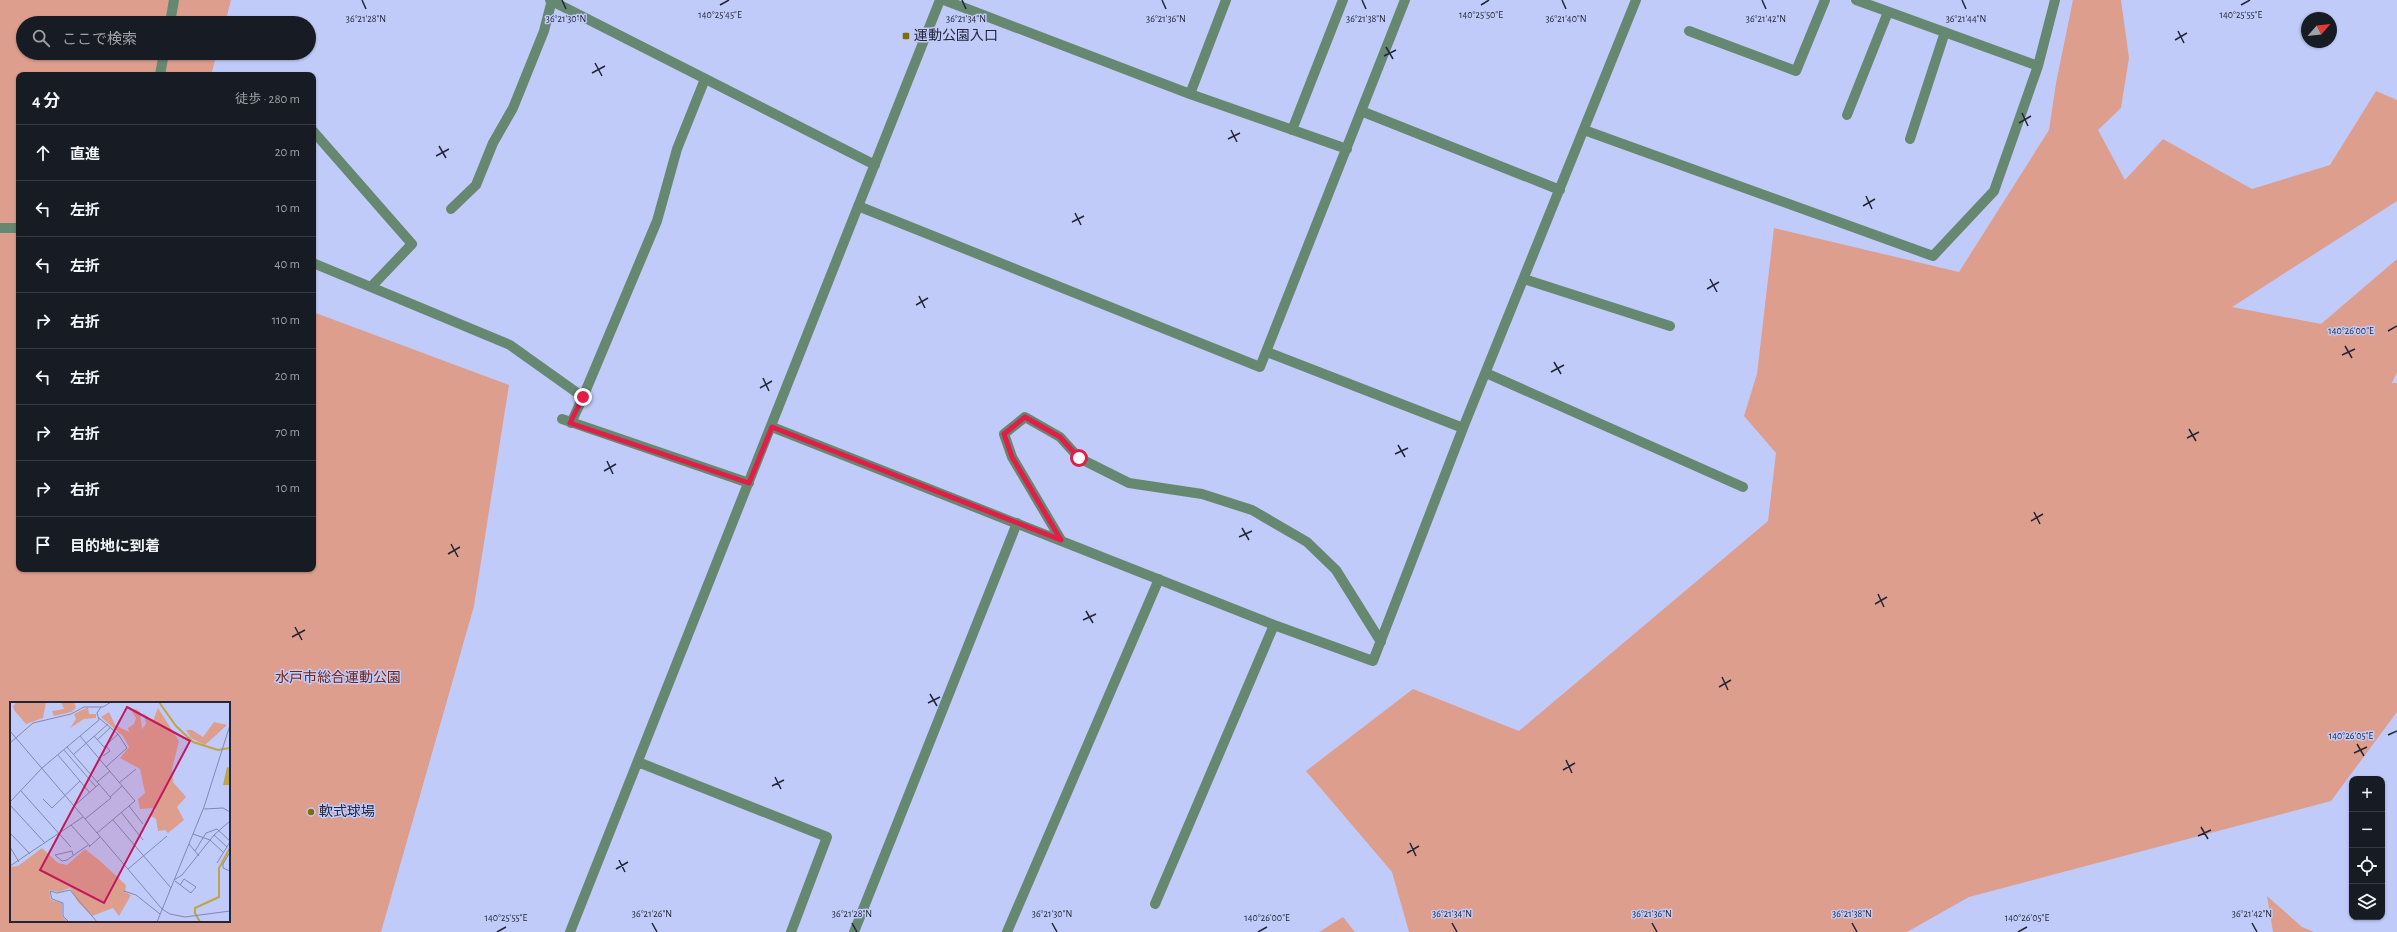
<!DOCTYPE html>
<html lang="ja">
<meta charset="utf-8">
<style>
body{margin:0;font-family:"Alegreya Sans","Noto Sans JP",sans-serif;background:#20242c;color:#f1f3f6}
.controls{position:absolute;right:12px;bottom:12px;display:grid;overflow:hidden;border-radius:8px;box-shadow:0 1px 3px #0004}
.controls button{width:36px;height:36px;display:grid;place-items:center;padding:0;border:0;border-bottom:1px solid #363941;background:#171b24;color:#f1f3f6;font:20px sans-serif}
.compass{position:absolute;left:2301px;top:12px;width:36px;height:36px;border-radius:50%;background:#171b24;box-shadow:0 1px 3px #0004;rotate:62deg}
.stop{position:absolute;width:12px;height:12px;margin:-9px;border:3px solid #e11d48;border-radius:50%;background:#fff}
.stop.end{background:#e11d48;border-color:#fff;box-shadow:0 1px 4px #0008}
.list{margin:0;padding:0;list-style:none}
h2{display:flex;justify-content:space-between;align-items:center;height:52px;margin:0;padding:0 16px;font-size:17px}
h2 small{font-size:13px;font-weight:400;color:#9ea1a6}
.list li{display:grid;grid-template-columns:26px 1fr auto;gap:12px;align-items:center;box-sizing:border-box;height:56px;padding:0 16px;border-top:1px solid #363941}
.list b{display:block;font-size:15px;white-space:nowrap}
.list em{font-size:13px;font-style:normal;color:#9ea1a6}
.icon{flex:none;width:22px;height:22px;fill:none;stroke:currentColor;stroke-width:2;stroke-linecap:round;stroke-linejoin:round}
.map{position:relative;flex:none;width:2397px;height:932px;overflow:hidden}
.search{position:absolute;background:#171b24;box-shadow:0 1px 3px #0004;left:16px;top:16px;width:300px;height:44px;display:flex;align-items:center;gap:10px;box-sizing:border-box;padding:0 14px;border-radius:22px;color:#9ea1a6;font-size:15px}
.panel{position:absolute;background:#171b24;box-shadow:0 1px 3px #0004;left:16px;top:72px;width:300px;height:500px;border-radius:8px}
.map>svg:first-child{display:block}
.green{fill:#dd9e8e;fill-rule:evenodd}
.lines{fill:none;stroke-linecap:round;stroke-linejoin:round}
.minor{stroke:#668870;stroke-width:10}
.route{stroke:#e11d48;stroke-width:5}
.ticks{fill:none;stroke:#222637;stroke-width:1.5}
.poi-dot{fill:#816b04;stroke:#c0cbfa;stroke-width:1.5}
.labels{text-anchor:middle;dominant-baseline:central;stroke-width:3;stroke-linejoin:round;paint-order:stroke}
.poi-label{font-size:14px;fill:#222637;stroke:#c0cbfa;text-anchor:start}
.park-label{font-size:14px;fill:#762512;stroke:#c0cbfa}
.inset-river{fill:none;stroke:#bea547;stroke-width:2}
.inset-road{fill:none;stroke:#8189ac;stroke-width:1}
.view{fill:#c2185b;fill-opacity:0.15;stroke:#c2185b;stroke-width:2}
.inset-edge{fill:none;stroke:#222637;stroke-width:2}
.ticks-label{font-size:10px;text-anchor:middle;fill:#222637;stroke:#c0cbfa;stroke-width:3;stroke-linejoin:round;paint-order:stroke}
</style>
<div class="map">
<svg width="2397" height="932" viewBox="0 0 2397 932">
<rect width="100%" height="100%" fill="#c0cbfa"/>
<path class="green" d="M0,0H231L225,23H23V53H217L211,75H19V569H313V312L509,385L474,606L381,932H0ZM11,703H229V921H11Z
M2073,0H2121L2129,58L2121,108L2098,130L2125,180L2163,139L2252,189L2330,165L2376,91L2397,100V201L2232,307L2321,324L2397,259V372L2392,383H2397V712L2331,801L1969,897L1907,932H1409L1392,872L1306,771L1413,689L1519,731L1768,521L1776,453L1744,416L1757,374L1774,228L1959,272L2049,130L2056,83Z
M2267,896L2302,927L2314,932H2273Z
M1343,917L1355,932H1319Z"/>
<g class="lines">
<path class="minor" d="M550,0L875,165
M944,0L1190,94L1347,149
M1856,0L2038,66
M170,23L174,0
M1689,31L1796,71L1825,0
M160,75L164,53
M1190,94L1226,0
M1361,111L1560,190
M1847,115L1888,12
M1292,130L1343,0
M1584,130L1933,256L1994,191L2038,66L2055,0
M313,131L412,244L371,287
M1910,139L1945,32
M858,206L1260,367L1405,0
M451,209L476,185L493,143L513,108L544,31L552,0
M0,228H19
M313,263L510,345L583,397
M1524,279L1670,326
M1267,352L1463,428
M1486,373L1743,487
M562,419L749,483
M571,423L583,397L657,221L677,149L705,79
M772,427L1274,625L1373,661L1465,423L1636,0
M1061,540L1012,457L1004,434L1025,417L1060,437L1079,458L1129,483L1202,494L1252,510L1307,542L1336,570L1381,642
M638,762L827,837L791,932
M1155,904L1274,625
M570,932L940,0
M854,932L1017,523
M1007,932L1159,579"/>
</g>
<g class="lines">
<path class="route" d="M583,397L570,423L749,483L772,427L1061,540L1012,457L1004,434L1025,417L1060,437L1079,458"/>
</g>
<path class="ticks" d="M362,0L366,9M562,0L566,9M962,0L966,9M1162,0L1166,9M1362,0L1366,9M1562,0L1566,9M1762,0L1766,9M1962,0L1966,9M720,5L729,0M1481,5L1489,0M2241,5L2250,0M2178,31L2184,43M2175,40L2187,33M1386,47L1393,59M1384,56L1396,50M595,63L602,76M592,73L605,66M2022,113L2028,126M2019,123L2031,116M1231,130L1237,142M1228,139L1240,133M439,146L446,158M436,156L449,149M1866,196L1872,209M1863,206L1875,199M1075,213L1081,225M1072,222L1084,216M1710,279L1717,292M1707,289L1719,282M919,296L925,308M916,305L928,298M2388,331L2397,326M2345,346L2352,358M2342,355L2355,349M1554,362L1561,374M1551,372L1564,365M763,378L769,391M760,388L772,381M2189,429L2196,441M2187,438L2199,432M1398,445L1405,457M1395,454L1408,448M607,461L613,474M604,471L616,464M2034,512L2040,524M2031,521L2043,514M1242,528L1249,540M1239,537L1252,531M451,544L458,557M448,554L460,547M1878,594L1884,607M1875,604L1887,597M1086,611L1093,623M1083,620L1096,614M295,627L302,640M292,637L305,630M1722,677L1728,690M1719,687L1731,680M930,694L937,706M928,703L940,697M2388,735L2397,731M2357,744L2364,756M2354,753L2367,747M1566,760L1572,773M1563,770L1575,763M775,777L781,789M772,786L784,780M2201,827L2208,839M2198,836L2211,830M1410,843L1416,856M1407,853L1419,846M619,860L625,872M616,869L628,862M652,923L657,932M852,923L857,932M1052,923L1057,932M1452,923L1457,932M1652,923L1657,932M1852,923L1857,932M2252,923L2257,932M497,932L506,927M1258,932L1267,927M2018,932L2027,927"/>
<g class="poi-dot">
<rect x="902" y="32" width="8" height="8" rx="2"/>
<circle cx="311" cy="812" r="4"/>
</g>
<g class="labels">
<g class="poi-label">
<text x="914" y="36">運動公園入口</text>
<text x="319" y="812">軟式球場</text>
</g>
<g class="park-label">
<text x="338" y="678">水戸市総合運動公園</text>
</g>
</g>
<g transform="translate(10 702)">
<rect width="220" height="220" fill="#c0cbfa"/>
<path d="M7,0H36L33,16L16,22L4,8L3,4ZM51,0H64L66,6L61,10L44,14L42,9L54,7ZM78,5L79,12H86V16L74,17L60,26L66,17L64,12ZM148,6L169,39L162,67L163,80L176,95L167,105L174,118L158,131L155,128L148,129L146,117L141,114V110L145,109V106L130,107L128,97L135,91L130,67L110,56L119,45L113,34L91,15L99,10L105,23L119,30L118,26L124,22L126,16L122,10L126,7L130,10L132,27L136,22L134,12L143,19ZM204,20L217,23L195,43L181,36L176,28H182L193,35ZM32,146L48,161L57,163L75,147L89,158L116,183L115,190L121,193L109,214L103,206L82,214L68,200L60,186L49,190L39,188L41,198L52,201V214L58,220H0V165L8,164Z" fill="#dd9e8e"/>
<path d="M217,65L220,66V83H213Z" fill="#bea547"/>
<path class="inset-river" d="M149,0L166,24L183,40L208,48L220,46M190,220L185,211V206L209,195V166L220,146"/>
<path class="inset-road" d="M89,16L108,32L117,46L96,65M0,29L152,207L160,212L175,215L220,209M70,34L125,99L87,131M84,34L94,45L108,32M87,38L101,25M0,41L23,21L61,12L74,5H93L101,0M57,45L101,96L75,117M54,48L86,85M64,52L98,22M48,53L80,91M93,54L100,49L96,44M87,80L100,69M109,81L126,67M11,89L61,145M100,95L112,84M33,97L42,106L70,79M0,100L32,66L89,18L87,11L91,5M0,103L35,141M64,104L89,82M119,104L133,122M194,107L213,106L220,110M111,110L133,138M103,118L161,186M61,123L80,144M0,131L20,152M183,132L200,138L214,151M204,133L217,145M179,142L189,154M0,145L9,160M79,145L90,135M185,149L196,131L207,127L220,139M220,150L213,162V166L220,169M63,153L62,149L45,153L52,159L57,158L78,143M207,161L220,140M0,164L73,115M118,167L157,134M164,178L172,173L204,133L220,119M165,179L181,191L186,185L174,177L170,183M114,189L126,193L150,212M59,220L53,214V201L42,197L40,189L47,191L60,188L87,220M147,220L194,105L220,23"/>
<path class="view" d="M117,5L180,39L94,201L30,168Z"/>
<rect width="220" height="220" class="inset-edge"/>
</g>
<g class="ticks-label">
<text x="720" y="18">140°25'45"E</text>
<text x="1481" y="18">140°25'50"E</text>
<text x="2241" y="18">140°25'55"E</text>
<text x="366" y="22">36°21'28"N</text>
<text x="566" y="22">36°21'30"N</text>
<text x="966" y="22">36°21'34"N</text>
<text x="1166" y="22">36°21'36"N</text>
<text x="1366" y="22">36°21'38"N</text>
<text x="1566" y="22">36°21'40"N</text>
<text x="1766" y="22">36°21'42"N</text>
<text x="1966" y="22">36°21'44"N</text>
<text x="2351" y="334">140°26'00"E</text>
<text x="2351" y="739">140°26'05"E</text>
<text x="652" y="917">36°21'26"N</text>
<text x="852" y="917">36°21'28"N</text>
<text x="1052" y="917">36°21'30"N</text>
<text x="1452" y="917">36°21'34"N</text>
<text x="1652" y="917">36°21'36"N</text>
<text x="1852" y="917">36°21'38"N</text>
<text x="2252" y="917">36°21'42"N</text>
<text x="506" y="921">140°25'55"E</text>
<text x="1267" y="921">140°26'00"E</text>
<text x="2027" y="921">140°26'05"E</text>
</g>
</svg>
<div class="controls">
<button>+</button>
<button>−</button>
<button><svg class="icon" aria-label="locate" viewBox="0 0 24 24"><circle cx="12" cy="12" r="6"/><path d="M12 2v4M12 18v4M2 12h4M18 12h4"/></svg></button>
<button><svg class="icon" aria-label="layers" viewBox="0 0 24 24"><path d="M12 4l9 5-9 5-9-5zM3 14l9 5 9-5"/></svg></button>
</div>
<svg class="compass" viewBox="-18 -18 36 36"><path d="M0-13l5 13h-10z" fill="#e53935"/><path d="M0 13l5-13h-10z" fill="#9ea1a6"/></svg>
<div class="stop" style="left:1079px;top:458px"></div>
<div class="stop end" style="left:583px;top:397px"></div>
<div class="search"><svg class="icon" aria-label="search" viewBox="0 0 24 24"><circle cx="10" cy="10" r="6"/><path d="M15 15l6 6"/></svg>ここで検索</div>
<section class="panel">
<h2>4 分<small>徒歩 · 280 m</small></h2>
<ul class="list">
<li><svg class="icon" aria-label="ahead" viewBox="0 0 24 24"><path d="M12 20V5M6 11l6-6 6 6"/></svg><div><b>直進</b></div><em>20 m</em></li>
<li><svg class="icon" aria-label="left" viewBox="0 0 24 24"><path d="M17 20v-9H6M10 6l-5 5 5 5"/></svg><div><b>左折</b></div><em>10 m</em></li>
<li><svg class="icon" aria-label="left" viewBox="0 0 24 24"><path d="M17 20v-9H6M10 6l-5 5 5 5"/></svg><div><b>左折</b></div><em>40 m</em></li>
<li><svg class="icon" aria-label="right" viewBox="0 0 24 24"><path d="M7 20v-9h11M14 6l5 5-5 5"/></svg><div><b>右折</b></div><em>110 m</em></li>
<li><svg class="icon" aria-label="left" viewBox="0 0 24 24"><path d="M17 20v-9H6M10 6l-5 5 5 5"/></svg><div><b>左折</b></div><em>20 m</em></li>
<li><svg class="icon" aria-label="right" viewBox="0 0 24 24"><path d="M7 20v-9h11M14 6l5 5-5 5"/></svg><div><b>右折</b></div><em>70 m</em></li>
<li><svg class="icon" aria-label="right" viewBox="0 0 24 24"><path d="M7 20v-9h11M14 6l5 5-5 5"/></svg><div><b>右折</b></div><em>10 m</em></li>
<li><svg class="icon" aria-label="arrive" viewBox="0 0 24 24"><path d="M6 21V4h12l-3 4 3 4H6"/></svg><div><b>目的地に到着</b></div></li>
</ul>
</section>
</div>
